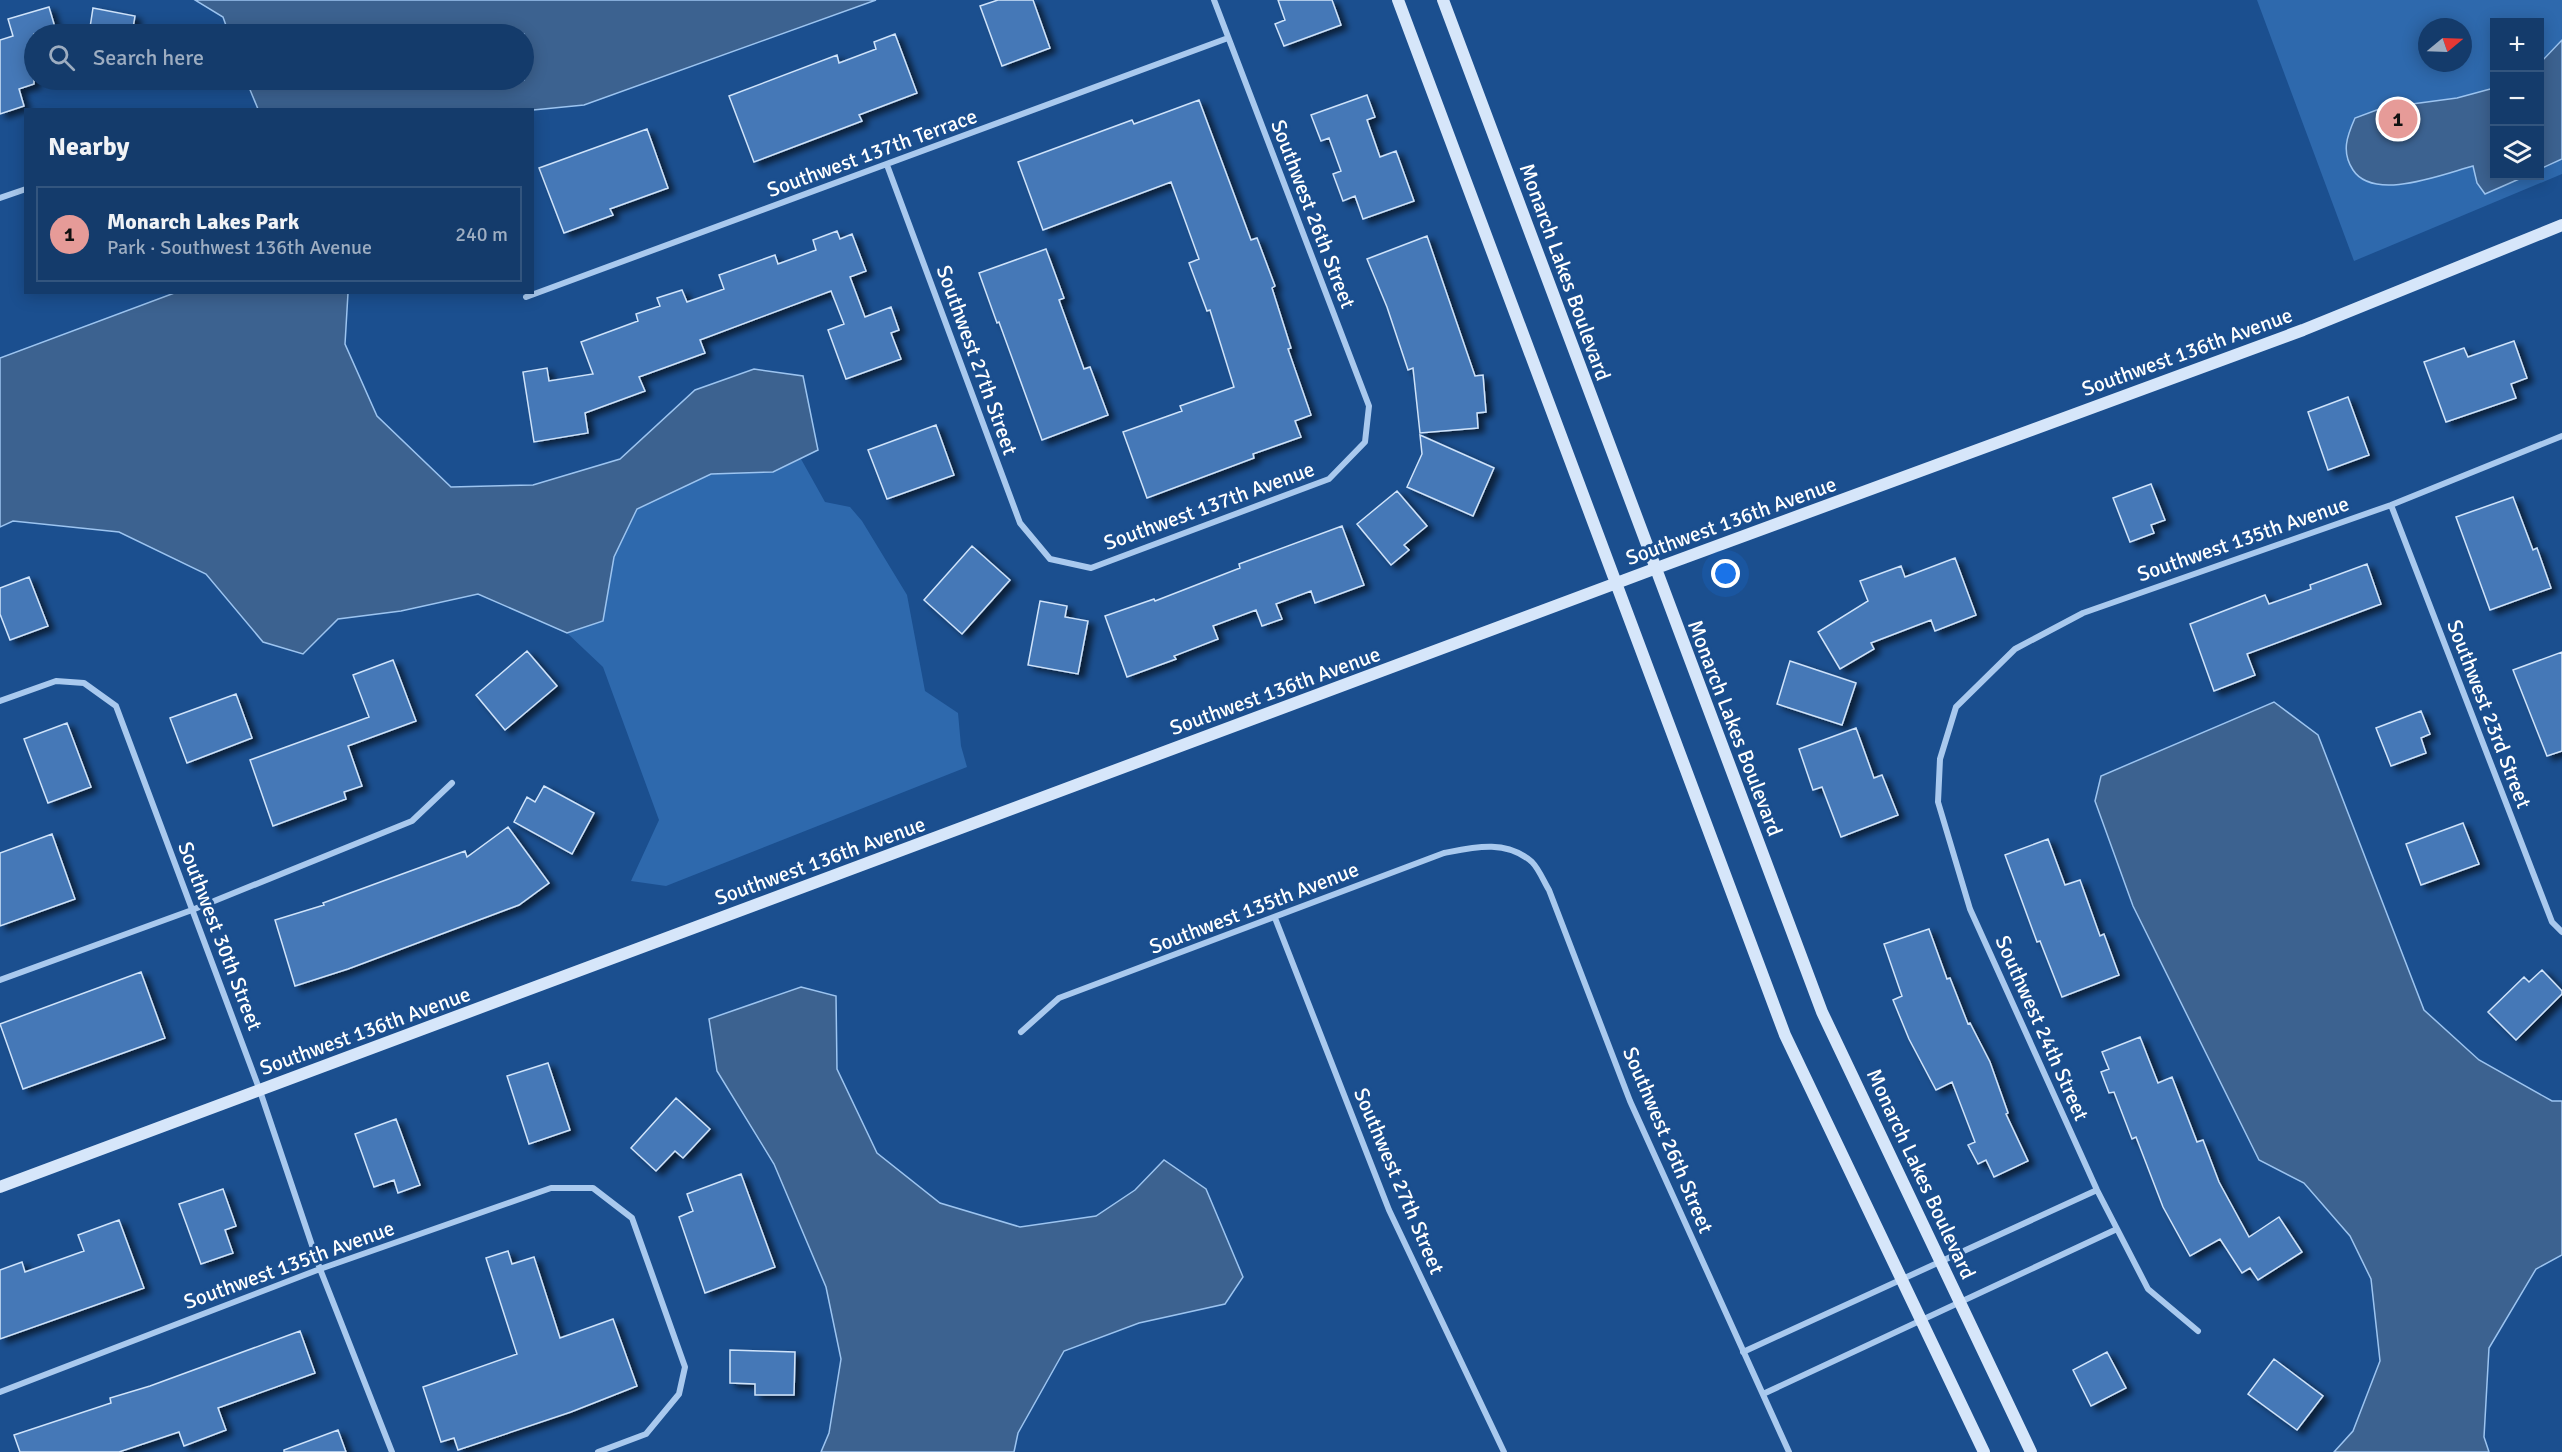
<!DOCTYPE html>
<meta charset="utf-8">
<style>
body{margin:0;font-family:Signika,sans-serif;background:#214673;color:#f1f3f6}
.controls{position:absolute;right:18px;top:18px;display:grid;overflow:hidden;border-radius:0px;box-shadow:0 3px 15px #0003}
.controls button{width:54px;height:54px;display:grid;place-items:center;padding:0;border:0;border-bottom:2px solid #33557e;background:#143b6b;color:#f1f3f6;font:30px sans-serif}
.compass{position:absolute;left:2418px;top:18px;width:54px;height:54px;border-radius:50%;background:#143b6b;box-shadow:0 3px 15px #0003;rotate:71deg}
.you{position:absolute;left:1726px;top:574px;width:21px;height:21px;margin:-15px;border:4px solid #fff;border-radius:50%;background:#1a73e8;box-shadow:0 0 0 9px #1a73e833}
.badge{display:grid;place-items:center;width:39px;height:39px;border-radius:50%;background:#e69b98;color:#111;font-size:20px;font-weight:700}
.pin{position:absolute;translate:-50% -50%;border:3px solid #fff;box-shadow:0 2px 6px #0006}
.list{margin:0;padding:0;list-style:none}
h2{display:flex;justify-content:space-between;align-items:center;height:78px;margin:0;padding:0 24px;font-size:26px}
h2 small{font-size:20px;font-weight:400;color:#9dadc1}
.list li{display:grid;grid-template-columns:39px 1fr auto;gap:18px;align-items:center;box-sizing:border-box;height:96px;margin:0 12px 12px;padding:0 12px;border:2px solid #33557e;border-radius:0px}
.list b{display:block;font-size:22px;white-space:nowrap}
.list p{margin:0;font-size:20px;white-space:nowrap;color:#9dadc1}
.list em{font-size:20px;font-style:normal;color:#9dadc1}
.icon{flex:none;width:33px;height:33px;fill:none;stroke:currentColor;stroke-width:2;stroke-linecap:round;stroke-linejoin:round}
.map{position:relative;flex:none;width:2562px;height:1452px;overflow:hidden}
.search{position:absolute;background:#143b6b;box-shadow:0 3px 15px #0003;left:24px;top:24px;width:510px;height:66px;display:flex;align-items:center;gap:15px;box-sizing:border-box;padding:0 21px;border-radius:33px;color:#9dadc1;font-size:22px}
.panel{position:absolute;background:#143b6b;box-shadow:0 3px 15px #0003;left:24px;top:108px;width:510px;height:186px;border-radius:0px}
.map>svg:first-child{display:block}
.green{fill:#2e69ad;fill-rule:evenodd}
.water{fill:#3c6290;stroke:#9cc4f0;stroke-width:1.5}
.building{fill:#4478b7;stroke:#cfe3fa;stroke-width:1.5;filter:url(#shadow)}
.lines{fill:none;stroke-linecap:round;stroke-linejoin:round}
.street{stroke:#a9c9ee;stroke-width:6}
.secondary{stroke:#d6e6fa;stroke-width:12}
.labels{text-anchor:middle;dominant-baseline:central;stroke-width:6;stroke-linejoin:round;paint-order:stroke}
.street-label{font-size:21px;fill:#fff;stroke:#1b4f8f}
</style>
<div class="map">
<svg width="2562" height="1452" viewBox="0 0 2562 1452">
<defs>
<filter id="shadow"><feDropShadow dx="6" dy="4" stdDeviation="3" flood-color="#0009"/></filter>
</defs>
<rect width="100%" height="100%" fill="#1b4f8f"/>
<path class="green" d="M2257,0H2562V174L2354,261ZM2494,22H2540V176H2494ZM2427,27H2463V63H2427Z
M801,459L825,502L850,507L862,521L907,595L925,691L958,713L961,746L967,767L666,886L631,881L659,820L603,667L567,633L603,621L614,557L637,509L711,474L773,472Z"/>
<path class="water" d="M195,0H876L584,105L533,110L258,109L246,80H524V34H229L223,17Z
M2562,40V159L2540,169V63Z
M2494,88V176H2526L2485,194L2477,183L2473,166C2443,174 2374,202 2353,170C2341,152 2347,136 2355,118L2382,108L2457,98Z
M177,292L348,293L345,344L377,416L451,487L533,485L620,459L695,390L754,369L803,376L818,450L773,472L711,474L637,509L614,557L603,621L567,633L478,594L401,611L338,619L303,654L263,642L206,574L119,532L13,521L0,527V358Z
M2274,702L2318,735L2424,1010L2479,1060L2552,1101H2562V1255L2536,1269L2489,1348L2484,1437L2489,1452H2334L2353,1431L2380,1361L2371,1279L2350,1236L2304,1183L2259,1160L2133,906L2095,801L2101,776Z
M801,987L836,996L837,1069L877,1153L940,1203L1020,1227L1096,1216L1135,1190L1164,1160L1206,1189L1243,1277L1225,1304L1139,1323L1064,1351L1018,1433L1014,1452H821L829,1433L841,1359L826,1287L774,1164L717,1071L709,1019Z"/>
<path class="building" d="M998,0H1033L1050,48L1002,66L980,6Z
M1278,0H1332L1341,25L1284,46L1275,24L1285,20Z
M49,7L57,34H34V84L19,89L24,106L0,114V40L13,36L8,19Z
M93,8L135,16L132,34H89Z
M895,34L917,93L859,115L862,121L754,162L729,96L837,55L839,63L876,49L874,42Z
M1367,95L1375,117L1367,120L1380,157L1396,151L1414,201L1363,219L1355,196L1343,201L1333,174L1341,171L1329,138L1321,141L1311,115Z
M1199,100L1251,240L1257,238L1275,286L1272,288L1291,348L1288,349L1311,415L1295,421L1301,437L1253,454L1254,458L1147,498L1123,432L1182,411L1180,406L1234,387L1210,310L1207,311L1189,263L1199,259L1171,182L1043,230L1018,162L1132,120L1134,124Z
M647,129L668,188L610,209L613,215L564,233L539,168Z
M837,231L840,239L852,234L866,271L850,277L865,317L891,307L899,330L891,333L901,359L846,379L828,330L844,324L831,291L700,340L705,353L639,377L645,391L585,413L588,433L534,442L523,372L547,368L549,381L593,374L581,342L638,321L636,314L660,306L657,298L682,290L687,302L724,289L719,275L775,255L778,264L816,250L813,240Z
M1427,236L1475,376L1483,375L1486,412L1477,413L1478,428L1420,433L1413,368L1408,370L1387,307L1367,259Z
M1046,249L1064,298L1059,300L1084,369L1090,367L1108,415L1042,440L999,322L997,323L979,273Z
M2514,341L2527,378L2511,384L2516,398L2446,422L2424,362L2464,348L2468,357Z
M2348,397L2369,455L2328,470L2308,412Z
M936,425L954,475L887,499L868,450Z
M1420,435L1494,468L1473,516L1407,487L1422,454Z
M2151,484L2165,520L2151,525L2154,533L2130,542L2113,498Z
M1397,491L1427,526L1404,545L1409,550L1391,565L1357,524Z
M2513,497L2533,550L2537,548L2551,588L2490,610L2456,517Z
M1342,526L1364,585L1315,603L1311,591L1276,604L1282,619L1262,626L1256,610L1213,626L1218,639L1174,656L1176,659L1127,677L1105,616L1154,599L1155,601L1240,568L1239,564Z
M972,546L1010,580L962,634L924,600Z
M1955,558L1976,615L1935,631L1931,620L1871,643L1874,649L1840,669L1818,632L1868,601L1860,581L1901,566L1905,577Z
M2367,564L2381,604L2247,654L2255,675L2214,691L2190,624L2265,595L2269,604L2311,589L2310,585Z
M29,577L48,626L10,640L0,614V588Z
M1040,601L1067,606L1065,617L1088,621L1078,674L1028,665Z
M527,651L557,686L505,730L476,695Z
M2562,652V751L2547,756L2513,670Z
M393,660L416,721L348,746L362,786L344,792L346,799L273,826L250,760L369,717L353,675Z
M1790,661L1856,683L1842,725L1777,704Z
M236,694L252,738L187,763L170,718Z
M2421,711L2430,734L2421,738L2426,753L2391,766L2376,728Z
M67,723L91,787L48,803L24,739Z
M1856,728L1874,778L1882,775L1898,815L1841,837L1822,787L1813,790L1799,749Z
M544,786L594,813L572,854L514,822L527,797L535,802Z
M2463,823L2479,864L2421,885L2406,844Z
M508,827L549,883L519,905L348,969L295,986L275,920L324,905L323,903L465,851L467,857Z
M52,834L75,899L0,926V853Z
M2048,839L2065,885L2080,880L2100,936L2104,934L2119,975L2062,997L2040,941L2037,942L2005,855Z
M1929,929L1947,979L1950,978L1968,1024L1970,1023L1990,1062L2008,1113L2006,1114L2028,1161L1994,1177L1986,1160L1978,1164L1968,1145L1975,1142L1952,1082L1936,1090L1909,1039L1893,1000L1902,996L1884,944Z
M2542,970L2562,991V994L2516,1040L2488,1012L2524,977L2529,982Z
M141,972L165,1038L23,1089L0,1024Z
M2140,1037L2158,1083L2172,1077L2197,1142L2203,1140L2219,1182L2249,1237L2279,1217L2302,1252L2258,1280L2250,1268L2242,1273L2220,1239L2190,1256L2163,1207L2136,1137L2132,1139L2114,1092L2109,1093L2101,1072L2109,1069L2102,1052Z
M548,1063L570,1130L529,1144L507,1076Z
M676,1098L710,1129L683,1158L675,1151L656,1171L631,1148Z
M396,1119L420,1185L398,1193L394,1180L374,1187L355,1134Z
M741,1174L775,1267L705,1293L679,1217L693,1211L687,1194Z
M223,1189L236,1226L225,1230L233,1253L201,1264L179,1204Z
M119,1220L144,1288L0,1339V1270L22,1262L25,1272L84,1251L78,1235Z
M508,1251L512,1264L534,1257L560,1338L613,1319L637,1386L571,1412L458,1450L454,1438L441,1442L423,1387L517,1354L486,1258Z
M300,1331L315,1373L218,1408L226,1430L184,1446L179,1432L119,1452H20L14,1435L111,1403L110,1398L150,1386Z
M730,1350L795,1352L794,1395H755V1384L730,1383Z
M2107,1352L2126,1388L2091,1406L2073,1370Z
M2274,1359L2323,1396L2297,1430L2248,1394Z
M338,1430L346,1452H284V1450Z"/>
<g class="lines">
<path class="street" d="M887,165L1020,523L1050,559L1091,568L1329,479L1365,442L1369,406L1214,0
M0,198L26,189
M526,297L1228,38
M2391,505L2552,922L2562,932
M0,701L56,681L84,683L116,706L260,1091L320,1269L392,1452
M1275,918L1389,1210L1504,1452
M0,980L192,910L412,821L452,783
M1021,1032L1059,998L1444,853C1474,847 1506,839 1532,862C1539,869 1544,882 1549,890L1630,1101L1789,1452
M2198,1331L2148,1289L2097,1190L1970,909L1938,802L1940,759L1956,707L2015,649L2083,613L2391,505L2562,436
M1743,1352L2097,1190
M0,1392L320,1269L551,1188H593L632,1218L685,1367L679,1394L646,1434L598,1452
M1763,1394L2117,1229"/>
<path class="secondary" d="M1398,0L1785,1035L1984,1452
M1443,0L1822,1012L2031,1452
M0,1187L1654,569L2303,330L2562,225"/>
</g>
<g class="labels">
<g class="street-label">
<text transform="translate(872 153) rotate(-20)">Southwest 137th Terrace</text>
<text transform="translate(1313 214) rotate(69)">Southwest 26th Street</text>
<text transform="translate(1565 272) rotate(70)">Monarch Lakes Boulevard</text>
<text transform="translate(2187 352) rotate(-20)">Southwest 136th Avenue</text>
<text transform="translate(977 360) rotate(70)">Southwest 27th Street</text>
<text transform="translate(1209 506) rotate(-20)">Southwest 137th Avenue</text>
<text transform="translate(1731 521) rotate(-20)">Southwest 136th Avenue</text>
<text transform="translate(2243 539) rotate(-19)">Southwest 135th Avenue</text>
<text transform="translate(1275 691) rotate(-20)">Southwest 136th Avenue</text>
<text transform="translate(2489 714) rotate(69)">Southwest 23rd Street</text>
<text transform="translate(1735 728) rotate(69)">Monarch Lakes Boulevard</text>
<text transform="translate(820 861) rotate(-20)">Southwest 136th Avenue</text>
<text transform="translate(1254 908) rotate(-21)">Southwest 135th Avenue</text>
<text transform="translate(220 936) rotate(69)">Southwest 30th Street</text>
<text transform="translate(2042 1028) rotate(66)">Southwest 24th Street</text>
<text transform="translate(365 1031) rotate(-20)">Southwest 136th Avenue</text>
<text transform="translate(1668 1140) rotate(67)">Southwest 26th Street</text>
<text transform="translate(1921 1174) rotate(65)">Monarch Lakes Boulevard</text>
<text transform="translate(1399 1181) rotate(67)">Southwest 27th Street</text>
<text transform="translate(289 1265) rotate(-20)">Southwest 135th Avenue</text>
</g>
</g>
</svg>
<div class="controls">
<button>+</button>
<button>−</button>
<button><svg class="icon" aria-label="layers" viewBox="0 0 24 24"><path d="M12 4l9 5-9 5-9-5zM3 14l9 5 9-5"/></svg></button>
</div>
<svg class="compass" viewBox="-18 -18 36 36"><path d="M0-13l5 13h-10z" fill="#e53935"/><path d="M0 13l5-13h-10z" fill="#9dadc1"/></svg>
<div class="you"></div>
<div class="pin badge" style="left:2398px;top:119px">1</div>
<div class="search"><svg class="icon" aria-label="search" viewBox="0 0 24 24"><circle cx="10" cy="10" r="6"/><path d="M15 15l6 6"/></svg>Search here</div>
<section class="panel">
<h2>Nearby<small></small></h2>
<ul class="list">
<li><span class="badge">1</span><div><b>Monarch Lakes Park</b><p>Park · Southwest 136th Avenue</p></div><em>240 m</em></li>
</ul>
</section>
</div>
